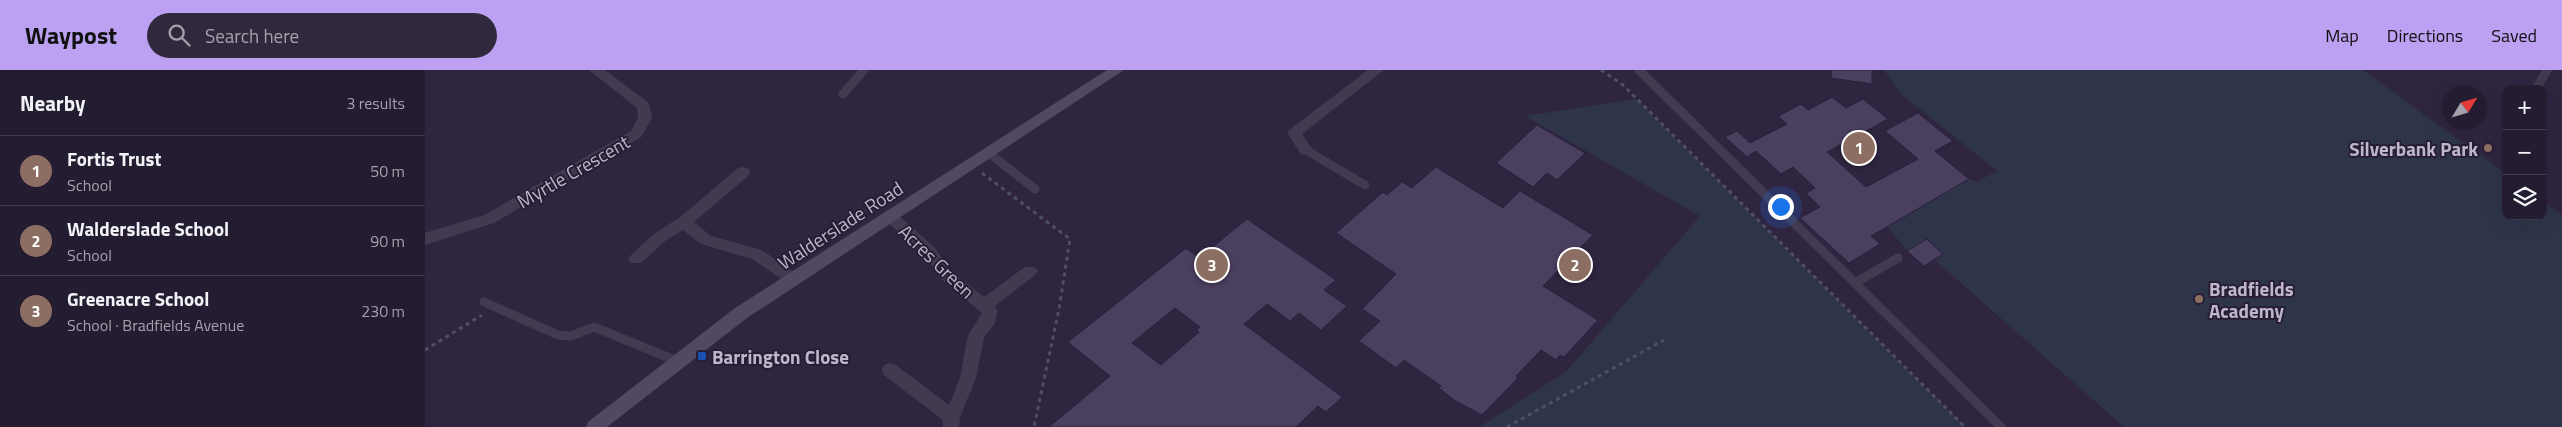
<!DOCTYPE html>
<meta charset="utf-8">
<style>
body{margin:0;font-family:"Titillium Web",sans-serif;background:#30293d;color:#f1f3f6}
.controls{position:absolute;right:15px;top:15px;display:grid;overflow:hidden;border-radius:10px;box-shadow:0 5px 20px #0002}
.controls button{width:45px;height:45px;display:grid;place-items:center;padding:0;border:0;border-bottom:1px solid #413a4d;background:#241c31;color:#f1f3f6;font:25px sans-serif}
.compass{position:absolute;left:2017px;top:15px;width:45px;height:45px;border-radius:50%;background:#241c31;box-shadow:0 5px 20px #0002;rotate:52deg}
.you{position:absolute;left:1355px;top:136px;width:18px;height:18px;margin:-12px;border:4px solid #fff;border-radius:50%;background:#1a73e8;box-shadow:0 0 0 8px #1a73e833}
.badge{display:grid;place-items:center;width:32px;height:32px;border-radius:50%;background:#bca0f2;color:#fff;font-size:16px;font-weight:700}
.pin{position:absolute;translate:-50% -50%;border:2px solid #fff;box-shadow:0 1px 5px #0006}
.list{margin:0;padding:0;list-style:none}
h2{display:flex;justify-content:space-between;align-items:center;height:65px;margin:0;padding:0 20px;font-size:21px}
h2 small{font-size:16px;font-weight:400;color:#a3a1ab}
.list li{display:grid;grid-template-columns:32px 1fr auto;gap:15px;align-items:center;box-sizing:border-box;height:70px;padding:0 20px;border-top:1px solid #413a4d}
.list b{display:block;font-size:19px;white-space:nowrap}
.list p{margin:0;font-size:16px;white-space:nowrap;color:#a3a1ab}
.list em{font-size:16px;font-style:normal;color:#a3a1ab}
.icon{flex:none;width:28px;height:28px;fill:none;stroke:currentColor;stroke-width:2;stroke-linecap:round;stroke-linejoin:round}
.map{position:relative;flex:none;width:2137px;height:357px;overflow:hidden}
header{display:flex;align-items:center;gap:30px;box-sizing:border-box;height:70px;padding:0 25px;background:#bca0f2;color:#111}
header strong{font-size:24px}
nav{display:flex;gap:28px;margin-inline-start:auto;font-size:18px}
.search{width:350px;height:45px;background:#30293d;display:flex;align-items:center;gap:12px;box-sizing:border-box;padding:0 18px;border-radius:28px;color:#a3a1ab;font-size:19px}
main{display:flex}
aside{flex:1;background:#241c31}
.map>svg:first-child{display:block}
.green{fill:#2e354b}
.building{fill:#4b3f5f;stroke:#292038;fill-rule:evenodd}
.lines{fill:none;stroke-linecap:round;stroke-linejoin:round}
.path{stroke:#4e4f64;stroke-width:3;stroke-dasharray:4 4;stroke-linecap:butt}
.lane{stroke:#423a50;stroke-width:9}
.street{fill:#423a50;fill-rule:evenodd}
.secondary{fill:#534863;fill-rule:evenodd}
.education-dot{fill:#8d6e63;stroke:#271e36;stroke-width:2}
.transit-dot{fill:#1a4fb4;stroke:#271e36;stroke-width:2}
.labels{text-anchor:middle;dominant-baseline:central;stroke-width:4;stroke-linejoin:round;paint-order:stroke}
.poi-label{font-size:19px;font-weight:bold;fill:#bfb6cb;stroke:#271e36;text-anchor:start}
.street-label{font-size:19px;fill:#bfb6cb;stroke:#271e36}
</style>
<header>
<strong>Waypost</strong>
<div class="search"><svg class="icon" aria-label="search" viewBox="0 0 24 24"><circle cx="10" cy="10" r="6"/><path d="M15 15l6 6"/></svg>Search here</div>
<nav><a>Map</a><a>Directions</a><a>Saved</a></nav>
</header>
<main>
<aside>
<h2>Nearby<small>3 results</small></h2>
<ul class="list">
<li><span class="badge" style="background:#8d6e63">1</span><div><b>Fortis Trust</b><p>School</p></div><em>50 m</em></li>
<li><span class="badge" style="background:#8d6e63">2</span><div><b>Walderslade School</b><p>School</p></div><em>90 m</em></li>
<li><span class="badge" style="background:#8d6e63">3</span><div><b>Greenacre School</b><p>School · Bradfields Avenue</p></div><em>230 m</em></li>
</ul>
</aside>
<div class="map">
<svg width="2137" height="357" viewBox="0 0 2137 357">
<rect width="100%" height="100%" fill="#302541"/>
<path class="green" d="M1459,0H1938L2081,104V146H2118V131L2137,145V357H1699L1510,190L1518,184L1502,169L1482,181L1463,157L1544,109L1551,112L1572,101L1477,25Z
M1211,29L1540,357H1054L1141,302L1275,146L1100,46Z"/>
<path class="building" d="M1407,0H1447V14L1406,8Z
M1407,27L1421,38L1438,29L1463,49L1402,82L1441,117L1493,89L1460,61L1493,43L1528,71L1510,81L1544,109L1446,166L1455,174L1424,193L1375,148L1395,137L1381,123L1390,118L1368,97L1356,104L1331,81L1322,87L1300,67L1312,61L1325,73L1362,54L1353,46L1376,34L1383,40Z
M1112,55L1160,83L1132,110L1122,103L1108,117L1071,93Z
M1011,97L1078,138L1095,121L1168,165L1118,216L1173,250L1139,287L1135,285L1131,290L1116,280L1091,306L1093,308L1057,345L1029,330L1014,318L1016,316L979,290L971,298L934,271L955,251L937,239L971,204L911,163L958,122L962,125L977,112L987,118Z
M822,149L911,210L899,220L922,236L896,260L874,243L865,251L842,234L819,254L917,327L901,342L893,336L871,357H624L685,306L643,272L761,178L774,188ZM750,238L775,257L771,260L774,262L736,295L707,273Z
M1502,169L1518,184L1499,196L1482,181Z"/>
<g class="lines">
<path class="path" d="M1176,0L1198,15L1540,357
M557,103L645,169L634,239L609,357
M0,280L57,245
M1082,357L1239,270"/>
<path class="lane" d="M1214,0L1576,357
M2111,19L2122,0
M418,24L439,0
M881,80L940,115
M564,83L610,119
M1430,213L1473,188
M59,232L133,265L146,266L169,257L252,291"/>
<path class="street" d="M164,0H180L224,33L227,48L216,67L69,153L0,175V163L59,145L206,61L213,48L212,38Z
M943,0H959L877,64L888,80L881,85L876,84L862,63L864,60Z
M318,97L323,98L325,102L323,106L269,152L286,166L337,180L373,205L376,209L373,213H363L327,189L276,174L258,160L240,171L216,193H206L203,189L206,185L230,163L254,148L313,98Z
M465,140L470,142L510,178L526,201L559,227L600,197H610L613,201L610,205L570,236L573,241L569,255L559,267L551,308L535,347L534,357H518V350L459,305L457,300L459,295L465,293L471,295L524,335L535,308L543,265L557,243L516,209L500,186L460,150L458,146L460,142Z"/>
<path class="secondary" d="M682,0H699L322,248L182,357H161L163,352L310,238Z"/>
</g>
<g class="education-dot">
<circle cx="2063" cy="78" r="5"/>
<circle cx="1774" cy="229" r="5"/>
</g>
<rect class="transit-dot" x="272" y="281" width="10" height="10" rx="2.5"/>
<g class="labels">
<g class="poi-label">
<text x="2053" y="78" text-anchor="end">Silverbank Park</text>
<text x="1784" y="218">Bradfields<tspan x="1784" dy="22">Academy</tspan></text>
<text x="287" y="286">Barrington Close</text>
</g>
<g class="street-label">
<text transform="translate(148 101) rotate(-30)">Myrtle Crescent</text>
<text transform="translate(415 155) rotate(-33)">Walderslade Road</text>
<text transform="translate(512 191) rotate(44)">Acres Green</text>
</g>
</g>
</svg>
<div class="controls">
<button>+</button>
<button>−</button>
<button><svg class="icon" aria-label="layers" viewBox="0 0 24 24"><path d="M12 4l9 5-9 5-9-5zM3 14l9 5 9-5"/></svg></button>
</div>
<svg class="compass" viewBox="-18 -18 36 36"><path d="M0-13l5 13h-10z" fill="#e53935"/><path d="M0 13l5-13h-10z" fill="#a3a1ab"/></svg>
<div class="you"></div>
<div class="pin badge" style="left:1434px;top:78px;background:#8d6e63">1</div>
<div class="pin badge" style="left:1150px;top:195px;background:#8d6e63">2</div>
<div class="pin badge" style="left:787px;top:195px;background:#8d6e63">3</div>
</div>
</main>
